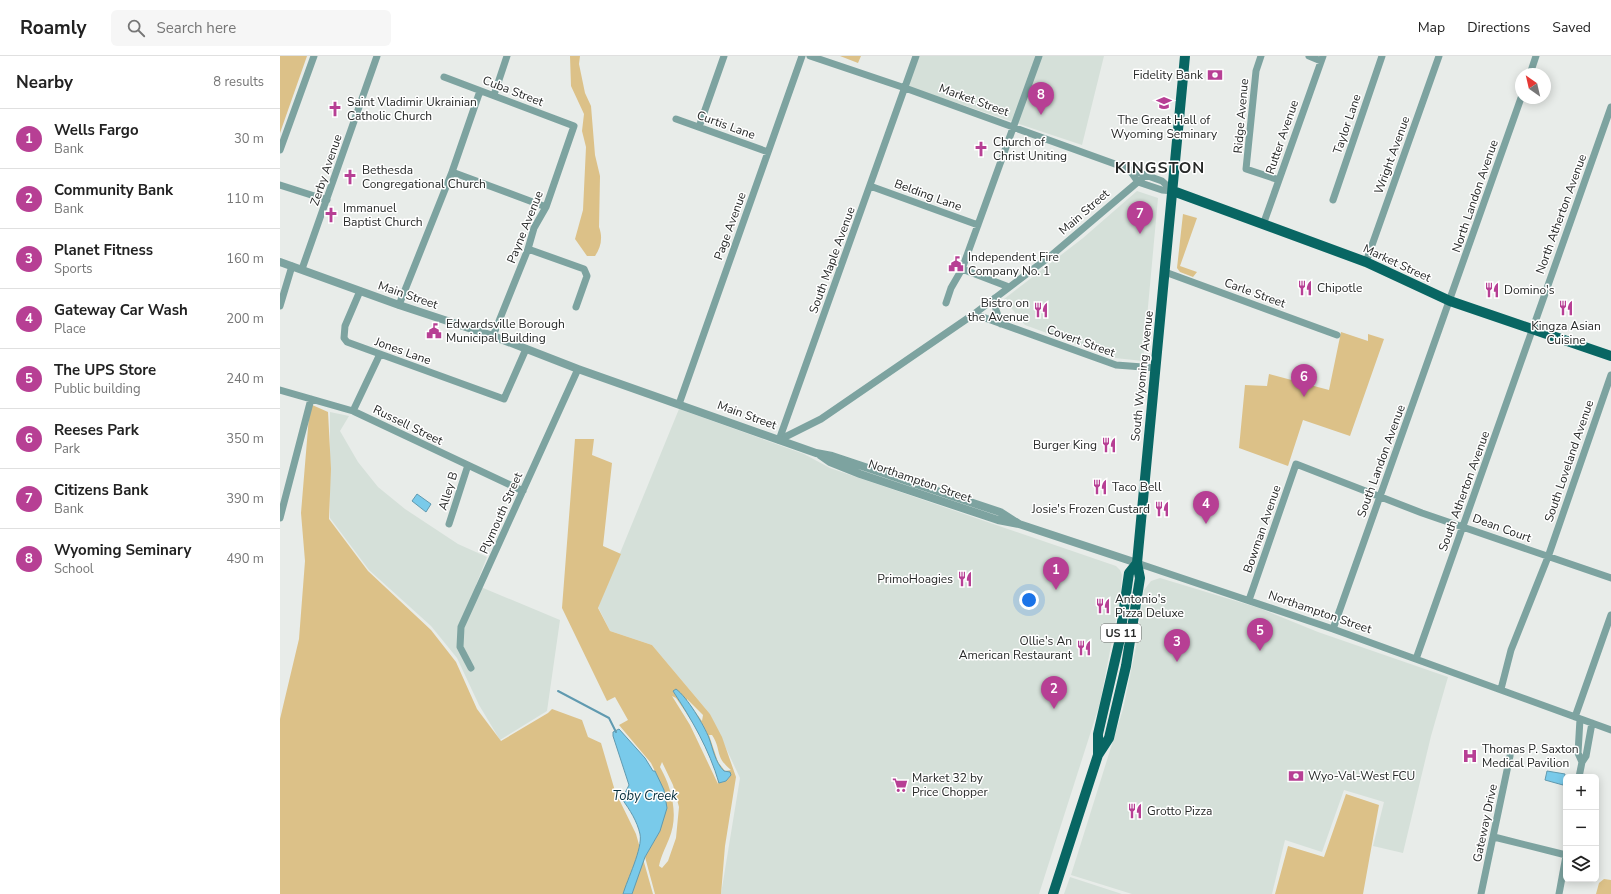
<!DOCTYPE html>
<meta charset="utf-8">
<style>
body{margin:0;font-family:"Nunito Sans",sans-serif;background:#f6f6f6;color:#222}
.controls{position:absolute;right:12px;bottom:12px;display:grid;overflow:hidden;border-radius:6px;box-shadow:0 2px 10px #0003}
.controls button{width:36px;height:36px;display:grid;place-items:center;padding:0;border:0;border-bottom:1px solid #e0e0e0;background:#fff;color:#222;font:20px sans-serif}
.compass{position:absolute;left:1235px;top:12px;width:36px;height:36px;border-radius:50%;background:#fff;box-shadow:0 2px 10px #0003;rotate:326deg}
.you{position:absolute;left:749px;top:544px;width:14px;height:14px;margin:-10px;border:3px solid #fff;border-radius:50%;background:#1a73e8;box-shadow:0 0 0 6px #1a73e833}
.badge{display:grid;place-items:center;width:26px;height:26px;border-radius:50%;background:#b73f94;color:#fff;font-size:13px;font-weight:700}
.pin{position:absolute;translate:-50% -33px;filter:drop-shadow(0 1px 2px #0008)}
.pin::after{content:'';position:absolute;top:21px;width:14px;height:12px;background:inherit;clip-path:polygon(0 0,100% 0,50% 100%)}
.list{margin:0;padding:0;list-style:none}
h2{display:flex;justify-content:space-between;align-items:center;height:52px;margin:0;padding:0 16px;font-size:17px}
h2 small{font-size:13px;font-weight:400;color:#767676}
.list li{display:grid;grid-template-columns:26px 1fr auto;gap:12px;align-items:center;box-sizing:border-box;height:60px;padding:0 16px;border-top:1px solid #e0e0e0}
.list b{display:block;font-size:15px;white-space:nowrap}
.list p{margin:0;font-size:13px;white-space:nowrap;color:#767676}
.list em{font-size:13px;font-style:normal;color:#767676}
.icon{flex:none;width:22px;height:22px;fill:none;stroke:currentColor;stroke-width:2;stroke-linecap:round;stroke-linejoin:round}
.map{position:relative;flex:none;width:1331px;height:838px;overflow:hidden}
header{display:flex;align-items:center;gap:24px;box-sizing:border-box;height:56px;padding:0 20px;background:#fff;border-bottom:1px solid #e0e0e0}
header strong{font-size:19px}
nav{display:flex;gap:22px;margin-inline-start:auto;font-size:14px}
.search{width:280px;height:36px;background:#f6f6f6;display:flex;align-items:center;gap:10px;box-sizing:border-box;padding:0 14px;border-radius:6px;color:#767676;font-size:15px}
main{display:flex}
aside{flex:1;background:#fff}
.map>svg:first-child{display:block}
.built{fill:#d5e0d9}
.green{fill:#dcc188;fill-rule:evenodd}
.water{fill:#79caea;stroke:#609ab0}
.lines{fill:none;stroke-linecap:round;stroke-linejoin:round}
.stream{stroke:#609ab0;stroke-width:2}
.minor{stroke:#7da3a0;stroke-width:7}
.tertiary{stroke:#7da3a0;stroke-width:8}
.primary{stroke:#086663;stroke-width:10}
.labels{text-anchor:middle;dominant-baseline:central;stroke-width:3;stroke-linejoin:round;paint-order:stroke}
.shield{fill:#fff;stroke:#686968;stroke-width:1}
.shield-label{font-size:11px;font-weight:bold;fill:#272928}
.poi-label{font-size:12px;fill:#272928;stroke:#fff;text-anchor:start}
.street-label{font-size:12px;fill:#272928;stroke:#fff}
.water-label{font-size:13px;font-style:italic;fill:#072f3c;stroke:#fff}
.district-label{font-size:16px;font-weight:bold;letter-spacing:1px;fill:#272928;stroke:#fff}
</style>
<header>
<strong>Roamly</strong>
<div class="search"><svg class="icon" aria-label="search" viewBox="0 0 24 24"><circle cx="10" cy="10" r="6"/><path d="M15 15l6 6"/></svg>Search here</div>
<nav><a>Map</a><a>Directions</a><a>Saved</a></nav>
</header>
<main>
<aside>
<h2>Nearby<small>8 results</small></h2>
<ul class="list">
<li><span class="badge">1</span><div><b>Wells Fargo</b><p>Bank</p></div><em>30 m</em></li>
<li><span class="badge">2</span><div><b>Community Bank</b><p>Bank</p></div><em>110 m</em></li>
<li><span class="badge">3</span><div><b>Planet Fitness</b><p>Sports</p></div><em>160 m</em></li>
<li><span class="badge">4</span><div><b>Gateway Car Wash</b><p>Place</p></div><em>200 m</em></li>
<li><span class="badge">5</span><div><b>The UPS Store</b><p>Public building</p></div><em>240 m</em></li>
<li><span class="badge">6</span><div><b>Reeses Park</b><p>Park</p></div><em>350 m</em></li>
<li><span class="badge">7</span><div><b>Citizens Bank</b><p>Bank</p></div><em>390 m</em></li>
<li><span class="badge">8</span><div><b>Wyoming Seminary</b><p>School</p></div><em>490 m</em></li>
</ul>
</aside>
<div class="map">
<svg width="1331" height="838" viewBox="0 0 1331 838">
<rect width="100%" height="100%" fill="#e8ece9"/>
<path class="built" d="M634,0H824L802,89L623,29Z
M857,135L878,142L863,305L835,302L745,269L724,243L803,182Z
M399,353L524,398L550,412L836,510L840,514L842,519L840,543L820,647L759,838H441L460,722L430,658L372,589L330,575L318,551Z
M50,356L69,360L60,375L78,406L98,431L125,453L178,488L207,501L196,529L280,564L267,655L220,684L199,649L177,602L151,570L89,514L50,462Z
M880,522L979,552L1038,576L1168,621L1151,680L1123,797L1093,790L1104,746L1064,734L1042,796L1005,784L992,838H852L791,819L843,653L856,591L864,534L871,525Z
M790,821L842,838H784Z"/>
<path class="green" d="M0,0H27L0,77Z
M290,0H300L299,8L305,37L311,50L315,99L320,120L319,171C323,181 321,192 315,200H307L295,183L303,154L306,91L302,75L304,58L291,30Z
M560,0H581L578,7Z
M903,158L917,162L900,210L917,216L913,221L900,216L897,212Z
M1061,276L1088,285V278L1104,283L1070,380L1023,364L1008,410L959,392L965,329L987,330L989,318L1049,334Z
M30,348L48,356L51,413L49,463L88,515L151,574L176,606L197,653L221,685L268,657L272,653L302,664L308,681L321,687L335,735L356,778L373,838H0V663L19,583L25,505L21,457Z
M295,383H314L312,399L332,407L323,490L341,498L318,552L330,575L372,589L430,658L442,681L456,721L445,790L441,838H375L365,801L380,775L384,734L371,707L339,669L348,664L335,641L327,645L282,552ZM393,635L423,669L437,707L444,716H450L451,719L446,725L439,727C429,693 412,664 393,635ZM392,640L396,642C410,662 438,704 438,728L410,669ZM407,643L423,659L422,665L407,645ZM429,679H432C442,694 434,700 451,714L445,715L438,706ZM382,706L393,729L399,751L396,782L388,805L382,812L379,810C381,800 385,793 389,783C399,760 392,732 380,711Z
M1066,738L1099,749L1083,838H995L1008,790L1044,801Z
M1324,823L1331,824V838H1316L1319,827Z"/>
<path class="water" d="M137,438L151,448L146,456L132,445Z
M396,633C407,641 424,669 429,682C433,693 435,706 444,715L450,716L451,719L446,725L439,727C429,693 412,664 393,635Z
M339,673L365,702L373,715H375L384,734L387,752L380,775L365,801L352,838H343C347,824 363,792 360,778C357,765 350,754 342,743L349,729L333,680V676Z
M1267,715L1285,718L1283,729L1265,724Z"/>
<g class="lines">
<path class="stream" d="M278,635L329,662L336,676"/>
<path class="minor" d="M530,0L625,32L882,125L893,135
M981,0L976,15L966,113L999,124
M1029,0L1041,5
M1250,18L1256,0
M164,21L294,70L266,151L254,172L248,193L213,280
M214,39L227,0
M396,63L488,96
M419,71L444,0
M0,94L34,0
M849,113L858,126L882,134L893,135
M172,116L266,151
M0,129L47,144
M590,130L698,169
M1053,144L1102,0
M983,169L1043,0
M248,193L304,213L307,220L296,251
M1086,206L1159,0
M22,213L97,0
M682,213L729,231
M885,216L1057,279
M80,235L65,270L64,282L67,286L224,343L246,293
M715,242L716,254L721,268
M666,247L671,232L682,213L759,0
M119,249L172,116L200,35
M0,250L12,210
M694,258L836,309L876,312
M0,334L73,355L243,435
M399,348L522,0
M73,355L100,298
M499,384L541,363L694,258L773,198L866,119
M499,384L636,0
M0,462L31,343
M169,468L188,409
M857,507L1053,573L1331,674
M969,544L1016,408L1142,457L1331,522
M1053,573L1241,42
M1136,603L1331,51
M191,612L180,591L181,571L298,313
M1221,633L1231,594L1268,501L1331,319
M1295,661L1331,559
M1302,706L1306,700L1312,667
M1299,721L1302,706L1298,697L1300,663
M1214,781L1286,799
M1201,838L1230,700
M1279,838L1286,800"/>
<path class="tertiary" d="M0,206L119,249L213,280L298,313L536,397L552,400L720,456L739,468
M540,399L550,406L580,418L718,464L739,468L857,507"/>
<path class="primary" d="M893,135L1086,206L1170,245L1331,300
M818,699V678L839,587L849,517L857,507
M773,838L818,699L829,682L846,610L860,522L857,507L905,0"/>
</g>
<defs>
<g id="bank-bare" transform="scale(1.2)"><path d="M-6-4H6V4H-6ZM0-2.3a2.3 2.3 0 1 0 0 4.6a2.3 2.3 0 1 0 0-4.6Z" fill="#b73f94" stroke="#fff" stroke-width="2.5" paint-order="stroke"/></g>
<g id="school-bare" transform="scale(1.2)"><path d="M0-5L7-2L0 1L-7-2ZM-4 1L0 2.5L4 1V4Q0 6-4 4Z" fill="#b73f94" stroke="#fff" stroke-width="2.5" paint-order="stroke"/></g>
<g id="church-bare" transform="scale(1.2)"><path d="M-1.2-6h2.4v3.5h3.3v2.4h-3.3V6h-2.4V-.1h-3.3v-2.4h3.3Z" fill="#b73f94" stroke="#fff" stroke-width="2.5" paint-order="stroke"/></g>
<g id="civic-bare" transform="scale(1.2)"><path d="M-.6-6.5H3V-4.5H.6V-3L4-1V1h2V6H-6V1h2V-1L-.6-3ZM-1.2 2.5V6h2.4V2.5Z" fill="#b73f94" stroke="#fff" stroke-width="2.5" paint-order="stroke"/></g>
<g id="restaurant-bare" transform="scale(1.2)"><path d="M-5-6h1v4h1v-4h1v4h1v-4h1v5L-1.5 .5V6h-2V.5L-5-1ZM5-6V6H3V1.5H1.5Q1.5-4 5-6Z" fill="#b73f94" stroke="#fff" stroke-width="2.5" paint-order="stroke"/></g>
<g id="hospital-bare" transform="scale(1.2)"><path d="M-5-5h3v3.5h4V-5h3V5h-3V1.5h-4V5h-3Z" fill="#b73f94" stroke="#fff" stroke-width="2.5" paint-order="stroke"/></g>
<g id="supermarket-bare" transform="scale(1.2)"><path d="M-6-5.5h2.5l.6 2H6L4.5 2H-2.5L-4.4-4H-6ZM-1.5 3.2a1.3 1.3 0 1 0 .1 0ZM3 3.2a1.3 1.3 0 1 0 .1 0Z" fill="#b73f94" stroke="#fff" stroke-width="2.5" paint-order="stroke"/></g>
</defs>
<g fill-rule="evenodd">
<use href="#bank-bare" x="935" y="19"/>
<use href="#school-bare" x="884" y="47"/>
<use href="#church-bare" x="55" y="53"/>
<use href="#church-bare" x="701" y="93"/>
<use href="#church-bare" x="70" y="121"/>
<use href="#church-bare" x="51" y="159"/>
<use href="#civic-bare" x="676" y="208"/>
<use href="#restaurant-bare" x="1025" y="232"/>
<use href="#restaurant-bare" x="1212" y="234"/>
<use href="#restaurant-bare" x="1286" y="252"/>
<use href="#restaurant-bare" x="761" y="254"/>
<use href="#civic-bare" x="154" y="275"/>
<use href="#restaurant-bare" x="829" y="389"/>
<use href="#restaurant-bare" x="820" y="431"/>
<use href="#restaurant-bare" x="882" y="453"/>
<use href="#restaurant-bare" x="685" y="523"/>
<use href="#restaurant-bare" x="823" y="550"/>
<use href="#restaurant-bare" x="804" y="592"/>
<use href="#hospital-bare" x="1190" y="700"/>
<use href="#bank-bare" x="1016" y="720"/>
<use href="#supermarket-bare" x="620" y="729"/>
<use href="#restaurant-bare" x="855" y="755"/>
</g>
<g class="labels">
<rect class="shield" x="821" y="568" width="40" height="18" rx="3"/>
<g class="shield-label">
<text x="841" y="577">US 11</text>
</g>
<g class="poi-label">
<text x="923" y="19" text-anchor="end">Fidelity Bank</text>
<text x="67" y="46">Saint Vladimir Ukrainian<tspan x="67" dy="14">Catholic Church</tspan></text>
<text x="884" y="64" text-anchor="middle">The Great Hall of<tspan x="884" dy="14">Wyoming Seminary</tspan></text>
<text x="713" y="86">Church of<tspan x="713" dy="14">Christ Uniting</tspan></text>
<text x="82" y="114">Bethesda<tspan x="82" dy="14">Congregational Church</tspan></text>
<text x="63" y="152">Immanuel<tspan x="63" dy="14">Baptist Church</tspan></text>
<text x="688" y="201">Independent Fire<tspan x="688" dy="14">Company No. 1</tspan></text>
<text x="1037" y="232">Chipotle</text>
<text x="1224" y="234">Domino's</text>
<text x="749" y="247" text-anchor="end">Bistro on<tspan x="749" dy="14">the Avenue</tspan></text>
<text x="166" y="268">Edwardsville Borough<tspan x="166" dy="14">Municipal Building</tspan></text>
<text x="1286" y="270" text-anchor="middle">Kingza Asian<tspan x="1286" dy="14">Cuisine</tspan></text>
<text x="817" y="389" text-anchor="end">Burger King</text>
<text x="832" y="431">Taco Bell</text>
<text x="870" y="453" text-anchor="end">Josie's Frozen Custard</text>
<text x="673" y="523" text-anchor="end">PrimoHoagies</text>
<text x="835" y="543">Antonio's<tspan x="835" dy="14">Pizza Deluxe</tspan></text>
<text x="792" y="585" text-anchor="end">Ollie's An<tspan x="792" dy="14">American Restaurant</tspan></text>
<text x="1202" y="693">Thomas P. Saxton<tspan x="1202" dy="14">Medical Pavilion</tspan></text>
<text x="1028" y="720">Wyo-Val-West FCU</text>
<text x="632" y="722">Market 32 by<tspan x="632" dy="14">Price Chopper</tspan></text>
<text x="867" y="755">Grotto Pizza</text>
</g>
<g class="street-label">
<text transform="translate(233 35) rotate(21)">Cuba Street</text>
<text transform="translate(694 44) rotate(20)">Market Street</text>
<text transform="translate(961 60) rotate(-85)">Ridge Avenue</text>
<text transform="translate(1067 68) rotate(-71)">Taylor Lane</text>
<text transform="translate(446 69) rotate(20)">Curtis Lane</text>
<text transform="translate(1002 81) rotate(-71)">Rutter Avenue</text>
<text transform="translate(1112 99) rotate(-70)">Wright Avenue</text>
<text transform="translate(46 114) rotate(-71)">Zerby Avenue</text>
<text transform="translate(648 139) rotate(20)">Belding Lane</text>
<text transform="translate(1195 140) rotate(-71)">North Landon Avenue</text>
<text transform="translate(804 156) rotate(-41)">Main Street</text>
<text transform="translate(1281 158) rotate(-70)">North Atherton Avenue</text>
<text transform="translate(450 170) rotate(-70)">Page Avenue</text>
<text transform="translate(245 171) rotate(-68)">Payne Avenue</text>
<text transform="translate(552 204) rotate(-70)">South Maple Avenue</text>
<text transform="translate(1117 207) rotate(25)">Market Street</text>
<text transform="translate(975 237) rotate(20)">Carle Street</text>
<text transform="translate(128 239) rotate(19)">Main Street</text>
<text transform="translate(801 285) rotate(20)">Covert Street</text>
<text transform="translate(123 295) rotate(20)">Jones Lane</text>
<text transform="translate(862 320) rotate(-84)">South Wyoming Avenue</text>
<text transform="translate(467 359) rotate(20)">Main Street</text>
<text transform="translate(128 369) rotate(26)">Russell Street</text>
<text transform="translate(1101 405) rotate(-70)">South Landon Avenue</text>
<text transform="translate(1289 405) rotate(-71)">South Loveland Avenue</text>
<text transform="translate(640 425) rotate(19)">Northampton Street</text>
<text transform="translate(168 435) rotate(-73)">Alley B</text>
<text transform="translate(1184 435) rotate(-70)">South Atherton Avenue</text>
<text transform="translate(221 457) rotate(-66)">Plymouth Street</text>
<text transform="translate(1222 472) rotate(20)">Dean Court</text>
<text transform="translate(982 473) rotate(-71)">Bowman Avenue</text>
<text transform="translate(1040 556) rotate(19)">Northampton Street</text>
<text transform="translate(1205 767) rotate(-78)">Gateway Drive</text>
</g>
<g class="water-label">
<text x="365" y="740">Toby Creek</text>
</g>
<g class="district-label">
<text x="880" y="112">KINGSTON</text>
</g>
</g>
</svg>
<div class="controls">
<button>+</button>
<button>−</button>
<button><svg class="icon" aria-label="layers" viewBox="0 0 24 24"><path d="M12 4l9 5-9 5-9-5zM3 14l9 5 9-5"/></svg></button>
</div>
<svg class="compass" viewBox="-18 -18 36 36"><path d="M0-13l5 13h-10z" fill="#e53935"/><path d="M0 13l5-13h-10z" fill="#767676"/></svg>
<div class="you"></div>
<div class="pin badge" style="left:776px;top:534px">1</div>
<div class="pin badge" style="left:774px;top:653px">2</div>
<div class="pin badge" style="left:897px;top:606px">3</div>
<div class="pin badge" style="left:926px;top:468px">4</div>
<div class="pin badge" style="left:980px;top:595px">5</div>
<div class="pin badge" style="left:1024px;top:341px">6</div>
<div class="pin badge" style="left:860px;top:178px">7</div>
<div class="pin badge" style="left:761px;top:59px">8</div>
</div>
</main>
